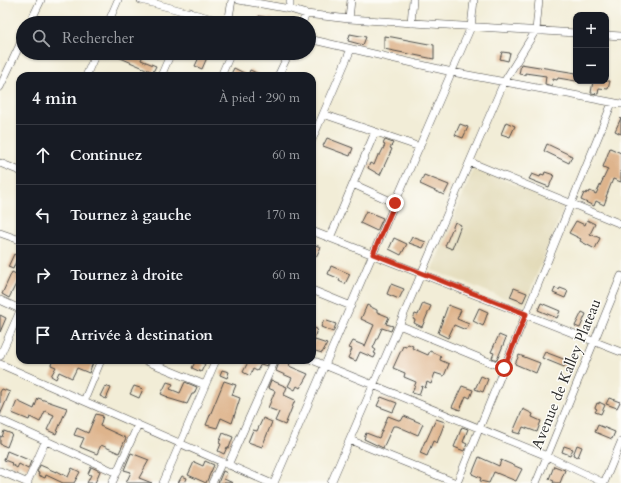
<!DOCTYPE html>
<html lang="fr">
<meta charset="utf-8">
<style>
body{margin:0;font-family:Cardo,serif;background:#242831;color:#f1f3f6}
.controls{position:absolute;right:12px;top:12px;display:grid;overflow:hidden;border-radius:8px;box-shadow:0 1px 3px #0004}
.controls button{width:36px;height:36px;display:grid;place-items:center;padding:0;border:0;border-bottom:1px solid #363941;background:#171b24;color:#f1f3f6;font:20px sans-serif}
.stop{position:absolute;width:12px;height:12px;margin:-9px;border:3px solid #c8321e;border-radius:50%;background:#fff}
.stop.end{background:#c8321e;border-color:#fff;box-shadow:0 1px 4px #0008}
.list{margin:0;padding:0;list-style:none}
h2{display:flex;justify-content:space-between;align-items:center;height:52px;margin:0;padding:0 16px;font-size:17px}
h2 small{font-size:13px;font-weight:400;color:#9ea1a6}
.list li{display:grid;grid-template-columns:26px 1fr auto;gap:12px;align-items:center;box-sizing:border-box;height:60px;padding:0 16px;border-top:1px solid #363941}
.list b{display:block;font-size:15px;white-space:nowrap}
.list em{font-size:13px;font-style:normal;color:#9ea1a6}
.icon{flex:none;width:22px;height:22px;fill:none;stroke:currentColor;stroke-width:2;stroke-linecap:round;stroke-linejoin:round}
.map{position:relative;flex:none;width:621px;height:483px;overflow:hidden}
.search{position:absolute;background:#171b24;box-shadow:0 1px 3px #0004;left:16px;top:16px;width:300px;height:44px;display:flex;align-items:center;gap:10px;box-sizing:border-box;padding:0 14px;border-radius:22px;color:#9ea1a6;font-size:15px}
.panel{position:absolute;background:#171b24;box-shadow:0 1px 3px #0004;left:16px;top:72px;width:300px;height:292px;border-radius:12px}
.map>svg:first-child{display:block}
.built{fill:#e3dbba}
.building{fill:#deb48c}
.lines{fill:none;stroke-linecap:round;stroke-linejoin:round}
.minor-casing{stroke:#494845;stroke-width:8}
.minor{stroke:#fff;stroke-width:7}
.route{stroke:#c8321e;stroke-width:5}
.labels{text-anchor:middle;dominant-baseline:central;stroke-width:3;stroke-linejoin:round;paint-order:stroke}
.street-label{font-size:15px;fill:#2b2b2b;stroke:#fdfcf7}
</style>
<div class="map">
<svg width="621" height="483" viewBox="0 0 621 483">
<rect width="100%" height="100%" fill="#fdfcf7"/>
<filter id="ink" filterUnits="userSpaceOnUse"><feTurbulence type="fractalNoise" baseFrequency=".025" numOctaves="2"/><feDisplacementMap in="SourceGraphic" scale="8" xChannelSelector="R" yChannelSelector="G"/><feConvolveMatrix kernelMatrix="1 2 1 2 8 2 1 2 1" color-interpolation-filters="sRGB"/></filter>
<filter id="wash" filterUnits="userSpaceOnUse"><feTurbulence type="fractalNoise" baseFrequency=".012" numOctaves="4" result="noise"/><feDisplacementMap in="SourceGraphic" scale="16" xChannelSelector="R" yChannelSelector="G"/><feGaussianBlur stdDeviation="0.9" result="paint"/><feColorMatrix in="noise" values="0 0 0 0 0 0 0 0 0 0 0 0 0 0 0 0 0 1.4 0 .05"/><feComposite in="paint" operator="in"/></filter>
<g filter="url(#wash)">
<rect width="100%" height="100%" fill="#f2edd7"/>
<path class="built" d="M474,168L565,205L524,306L432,270Z"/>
<g id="blocks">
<path class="building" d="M259,16L273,19L272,23H257Z
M350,34L366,37L363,45L348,41Z
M384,36L392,37L434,45V59L384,49Z
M502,52L510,53L508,61L500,59Z
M109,53H144L141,60L156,66L153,72Z
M201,53H209L202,69L195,66Z
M521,64L576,73V81L558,78L557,80L553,79L552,86L545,84L546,76L525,73V75L519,74Z
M234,68L248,75L250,70L263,76H230Z
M593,81H610L608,89L599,88L598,94L591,93Z
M621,118V134L615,131Z
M506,122L515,126L510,137L501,134Z
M460,124L468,127L463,138L455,135Z
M327,138L353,148L350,156L323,146Z
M385,140L393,143L390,148L392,149L380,175L368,168L370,163L374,165L378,155H380L385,145L383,144Z
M547,144L572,156L569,163L544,151Z
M610,148L621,153V182L613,179L606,197H607L604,205L596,201L594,206L581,200L584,193L586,194L587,192L589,193L590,191L596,194L608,169L603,167Z
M545,172L554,175L549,187L529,179L532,174L540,177L541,174L544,175Z
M424,175L449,185L444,195L420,184Z
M366,211L383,218L377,231L360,223Z
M587,220L595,224L590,234L600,238L595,249L580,241L581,239L569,233L576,221L585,225Z
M455,222L461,225L452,249L445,246Z
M412,237L426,242L423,248L409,243Z
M394,238L407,244L401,255L389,249Z
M312,244L321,247L316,257L312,255Z
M14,254L18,256L13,269L8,267Z
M331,266L350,274L345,284L339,281L340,279L328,274Z
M12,272L20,276L9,298L2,294Z
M391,284L404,289L399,299L387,294Z
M514,288L527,293L523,302L510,297Z
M555,288L559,290L560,288L568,291L565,298L553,293Z
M423,303L431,306L422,327L414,323L415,320L413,319L415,314L418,315Z
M541,303L560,311L557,318L538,310Z
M367,305L377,310V312L389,317L386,324L393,326L391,331L382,328L373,348L376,350L374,353L376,354L374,358L360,352L356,361L348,358L352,349L349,348L353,341L365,346L374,325L361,319Z
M448,305L461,310L457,319L469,324L466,330L454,325L448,338L438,333Z
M479,308L488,312L483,326L473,321Z
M582,312L586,314L580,328L575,326Z
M0,315L6,318L0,332Z
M324,320L336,324L333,332L321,327Z
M312,327L317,329L313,342H312Z
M499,335L506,338L497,360L492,358L494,353L491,352Z
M315,340L327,344L322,353L312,350V345Z
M408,344L413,346L412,348L428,355L430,351L441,356L440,360L449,364L444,376L435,373L431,384L427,382L425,388L422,386L419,395L412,393L416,382L404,377L405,373L393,368L403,346L406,347Z
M545,352L566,360L564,367L542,358Z
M519,355L540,363L536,373L515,364Z
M53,360H68L72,362V360H94L89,373L77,368L72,378L59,372L56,379L51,376L56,367L51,365Z
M196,360L205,364L201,372L192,368Z
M249,360H270L267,366L261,364L257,371L253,369L250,376L243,372Z
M280,360H291L289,366L308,374L300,388L297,386L295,390L288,386L292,378L276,371Z
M222,370L229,372L227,378L220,375Z
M481,376L488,379L483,392L475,389Z
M271,380L287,387L284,395L295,400L285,425L275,421L279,412L268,408L275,391L268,388Z
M224,381L236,385L232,395L240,398L232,423L221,418L217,428L206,425Z
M167,382L173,384L170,389L180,393L185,382L197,387L194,394H192L187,404L167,398L168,397L161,394Z
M105,386L111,388L106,399L100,396Z
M134,386L143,389L139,398L130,394Z
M462,386L473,390L470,398L466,396L460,410L452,407Z
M2,389L10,392L0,415V392Z
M381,397L397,403L393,412L377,406Z
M38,398L67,408L56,434L47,430L54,415L45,411L40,422L30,417L29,420L12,413L17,401L34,409Z
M609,398L620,402L617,408L606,404Z
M599,402L605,405L601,414L595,412L597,409L595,408L597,403L599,404Z
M523,409L533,414L532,417L541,421L537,432L523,427L520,434L513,432Z
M96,414L103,416L100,426L126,438L119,453L101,445L97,454L80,447L84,438L74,435L77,428L88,433Z
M388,416L401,421L404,416L423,424L418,435L397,426H393L383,448L364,439L366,433L379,438Z
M263,418L272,422L262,447L248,442L253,430L257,431Z
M436,419L445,422L437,443L433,441L427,456L420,453L425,441H426Z
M598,425L615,432L612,439L595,432Z
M462,427L468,429L463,442L467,444L464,451L454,447Z
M4,431L12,434L7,447L0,444V436L2,437Z
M223,433L233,437L229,448L227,447L224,454L218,451L221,444L219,443Z
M577,445L582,447L578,457L573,455Z
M564,446L573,449L570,455L562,452Z
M7,451L31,461L28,469L19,464L17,468L11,464L12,463L4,460Z
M131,453L149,460L139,478L152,483H126L131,472L124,470Z
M479,457L499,466L501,460L522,469L516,481L494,472L489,483L480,481L481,478L472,474Z
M205,461L214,465L206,483L188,475L194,462L203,466Z
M40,465L56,472L57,471L68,477L72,468L80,472L74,483H63L46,475L45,478L38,475L39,473L37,472Z
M554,466L565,470L560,483H553L554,481L549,479Z
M91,467L100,471L95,483H87L91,475L88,474Z
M223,471L227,473L224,479L233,483H218Z
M182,476L187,478L185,483H178Z"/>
</g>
</g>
<g filter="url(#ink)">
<use href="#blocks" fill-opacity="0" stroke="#494845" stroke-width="1"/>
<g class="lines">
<g class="minor-casing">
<path id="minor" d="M141,0L228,23
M239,0L290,9L306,14L349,19L576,33
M290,9V0
M349,19L351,0
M30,23L41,0
M108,23L118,0
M185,23L190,12
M228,23L232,0
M302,23L306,14
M411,23L413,0
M606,35L621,36
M309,39L452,72L621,104
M86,76L96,53
M161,76L171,53
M221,76L231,53
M278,76L289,53
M0,87L23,38
M323,114L420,147
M312,140L351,49
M470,162L621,224
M0,163L20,171
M353,184L395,203
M312,231L621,352
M0,233L20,240
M330,238L375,132
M312,290L351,306
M0,300L20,309
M399,325L504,368
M0,356L20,311
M144,360L205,385
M312,360L547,456L604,483
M0,364L270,483
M84,401L101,360
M0,420L117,473
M350,440L456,483
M228,465L275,360
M0,471L28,483
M27,483L46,440
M112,483L138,425
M163,483L216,360
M212,483L222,462
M274,483L471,27L474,0
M331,483L504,82L536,30L539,0
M457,483L612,103
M536,483L621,276
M604,483L621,442"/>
</g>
<use href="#minor" class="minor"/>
</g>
</g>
<g class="lines" filter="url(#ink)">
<path class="route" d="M395,203L373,254L526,314L504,368"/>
</g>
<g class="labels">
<g class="street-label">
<text transform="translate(566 374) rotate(-68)">Avenue de Kalley Plateau</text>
</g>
</g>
</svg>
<div class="controls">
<button>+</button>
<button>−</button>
</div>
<div class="stop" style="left:504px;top:368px"></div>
<div class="stop end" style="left:395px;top:203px"></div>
<div class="search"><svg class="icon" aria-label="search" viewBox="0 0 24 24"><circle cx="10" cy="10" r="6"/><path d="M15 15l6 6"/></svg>Rechercher</div>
<section class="panel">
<h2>4 min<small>À pied · 290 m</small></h2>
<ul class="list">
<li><svg class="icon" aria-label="ahead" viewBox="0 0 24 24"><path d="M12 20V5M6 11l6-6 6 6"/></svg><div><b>Continuez</b></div><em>60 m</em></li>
<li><svg class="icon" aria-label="left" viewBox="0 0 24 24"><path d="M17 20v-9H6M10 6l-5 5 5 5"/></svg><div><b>Tournez à gauche</b></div><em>170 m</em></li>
<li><svg class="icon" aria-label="right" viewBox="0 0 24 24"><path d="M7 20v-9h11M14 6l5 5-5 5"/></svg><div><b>Tournez à droite</b></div><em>60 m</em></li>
<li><svg class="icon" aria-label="arrive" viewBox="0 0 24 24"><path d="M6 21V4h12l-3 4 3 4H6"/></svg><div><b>Arrivée à destination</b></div></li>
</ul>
</section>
</div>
